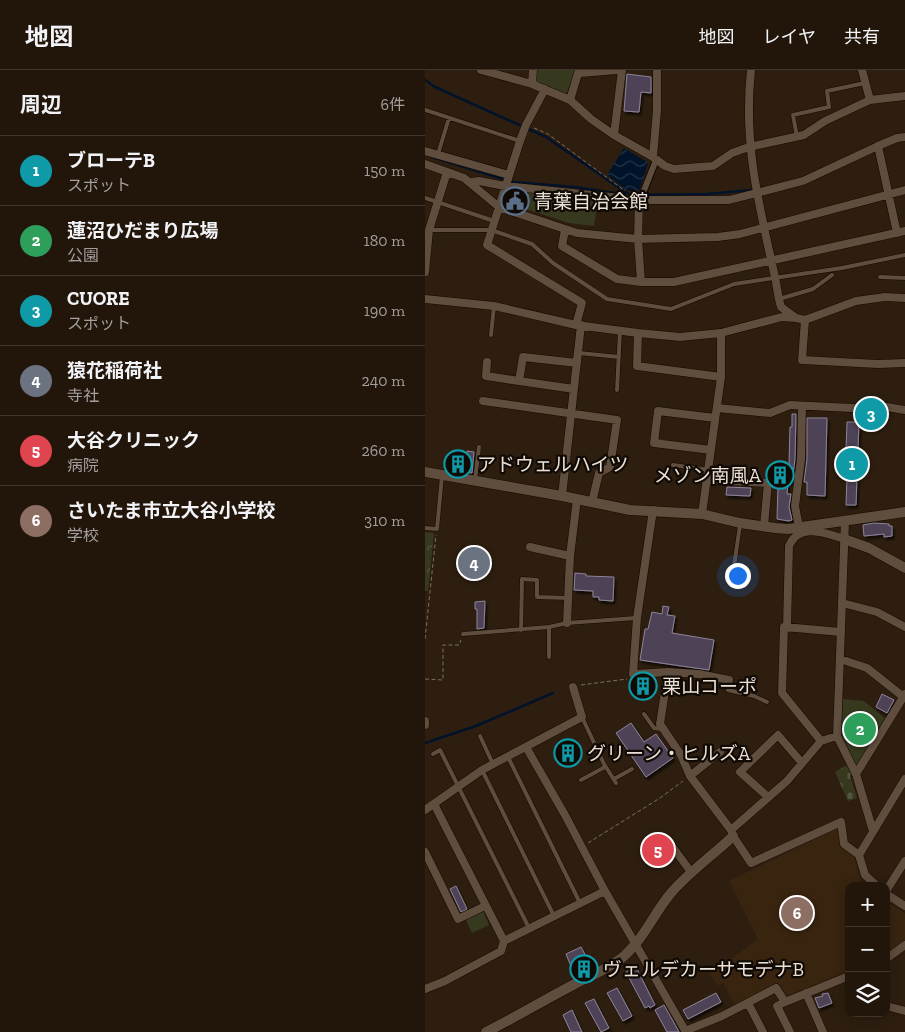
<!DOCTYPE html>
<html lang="ja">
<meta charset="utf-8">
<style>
body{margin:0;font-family:"Zilla Slab","Noto Sans JP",serif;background:#2a1f14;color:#f1f3f6}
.controls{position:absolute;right:15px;bottom:15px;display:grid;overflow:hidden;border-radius:10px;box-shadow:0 2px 12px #0003}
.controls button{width:45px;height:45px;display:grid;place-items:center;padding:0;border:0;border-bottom:1px solid #3f352c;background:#22160b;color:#f1f3f6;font:25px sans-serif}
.you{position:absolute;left:312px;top:505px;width:18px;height:18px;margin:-12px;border:4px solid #fff;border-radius:50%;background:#1a73e8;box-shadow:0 0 0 8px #1a73e833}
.badge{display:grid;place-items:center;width:32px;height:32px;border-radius:50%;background:#1a73e8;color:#fff;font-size:16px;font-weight:700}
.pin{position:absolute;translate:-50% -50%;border:2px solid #fff;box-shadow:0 1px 5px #0006}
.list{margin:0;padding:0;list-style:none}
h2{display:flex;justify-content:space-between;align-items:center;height:65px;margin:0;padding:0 20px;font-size:21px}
h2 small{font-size:16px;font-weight:400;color:#a29f9d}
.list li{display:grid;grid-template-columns:32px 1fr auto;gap:15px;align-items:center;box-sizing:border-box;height:70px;padding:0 20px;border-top:1px solid #3f352c}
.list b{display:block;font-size:19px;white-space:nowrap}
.list p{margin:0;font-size:16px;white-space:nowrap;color:#a29f9d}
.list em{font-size:16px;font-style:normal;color:#a29f9d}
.icon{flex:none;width:28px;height:28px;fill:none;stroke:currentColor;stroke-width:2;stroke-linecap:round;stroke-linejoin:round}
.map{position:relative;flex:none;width:480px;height:962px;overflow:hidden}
header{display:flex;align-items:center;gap:30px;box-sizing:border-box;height:70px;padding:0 25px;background:#22160b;border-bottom:1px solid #3f352c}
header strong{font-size:24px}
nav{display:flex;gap:28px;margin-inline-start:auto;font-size:18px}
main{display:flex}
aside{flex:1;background:#22160b}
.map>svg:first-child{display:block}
.built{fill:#38240f}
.green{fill:#37391f}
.forest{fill:url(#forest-crowns)}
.cemetery{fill:url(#cemetery-stones)}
.water{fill:url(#water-waves)}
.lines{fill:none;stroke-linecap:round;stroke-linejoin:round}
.stream{stroke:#00132a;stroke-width:2.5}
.building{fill:#4d4357;stroke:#8e849a;filter:url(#shadow)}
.service-casing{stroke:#150800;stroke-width:5}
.pedestrian-casing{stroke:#150800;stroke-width:8}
.minor-casing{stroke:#150800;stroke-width:9}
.tertiary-casing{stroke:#150800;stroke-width:11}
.path{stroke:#7c6f62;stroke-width:1;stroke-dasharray:4 2.5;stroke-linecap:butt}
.service{stroke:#5f4d3d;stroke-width:4}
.pedestrian{stroke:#5f4d3d;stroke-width:6}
.minor{stroke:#5f4d3d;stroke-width:8}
.tertiary{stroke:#5f4d3d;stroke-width:10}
.labels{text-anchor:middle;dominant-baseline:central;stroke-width:4.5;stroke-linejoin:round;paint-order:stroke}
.poi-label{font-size:19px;fill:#eadfd5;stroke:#100a04;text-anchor:start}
</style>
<header>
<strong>地図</strong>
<nav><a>地図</a><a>レイヤ</a><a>共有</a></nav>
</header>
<main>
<aside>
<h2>周辺<small>6件</small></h2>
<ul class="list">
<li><span class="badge" style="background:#0f9aa8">1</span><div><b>ブローテB</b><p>スポット</p></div><em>150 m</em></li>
<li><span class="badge" style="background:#2e9e5b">2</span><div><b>蓮沼ひだまり広場</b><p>公園</p></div><em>180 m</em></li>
<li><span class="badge" style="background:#0f9aa8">3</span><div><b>CUORE</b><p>スポット</p></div><em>190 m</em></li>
<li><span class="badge" style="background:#6b7280">4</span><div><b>猿花稲荷社</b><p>寺社</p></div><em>240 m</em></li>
<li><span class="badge" style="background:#e0444e">5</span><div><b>大谷クリニック</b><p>病院</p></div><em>260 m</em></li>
<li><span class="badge" style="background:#8d6e63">6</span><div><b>さいたま市立大谷小学校</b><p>学校</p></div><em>310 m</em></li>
</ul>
</aside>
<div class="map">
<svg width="480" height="962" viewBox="0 0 480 962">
<defs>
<pattern id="forest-crowns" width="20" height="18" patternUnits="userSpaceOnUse" patternTransform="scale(1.25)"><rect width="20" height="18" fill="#37391f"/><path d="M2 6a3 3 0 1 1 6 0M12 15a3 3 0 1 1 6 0" fill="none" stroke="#54553f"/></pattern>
<pattern id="cemetery-stones" width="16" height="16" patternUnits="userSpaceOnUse" patternTransform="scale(1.25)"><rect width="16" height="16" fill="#37391f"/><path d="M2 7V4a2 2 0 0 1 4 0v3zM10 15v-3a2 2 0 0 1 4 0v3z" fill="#54553f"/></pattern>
<pattern id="water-waves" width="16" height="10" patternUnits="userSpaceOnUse" patternTransform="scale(1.25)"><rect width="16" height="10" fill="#00132a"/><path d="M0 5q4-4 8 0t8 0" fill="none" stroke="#253548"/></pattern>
<filter id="shadow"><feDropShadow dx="2" dy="3" stdDeviation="1" flood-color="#0009"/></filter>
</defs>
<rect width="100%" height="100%" fill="#2d1e0f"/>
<path class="built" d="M414,757L417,775L429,786L436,812L441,816H424V901L362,928L355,914L310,936L298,913L293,916L285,904L333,869L304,811Z
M461,830L480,844V870L472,880L461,885Z"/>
<path class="green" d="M112,0H151L141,24L112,13Z
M98,120L173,129L169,156L144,153L95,137Z
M418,629L439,631L461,649L431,696L415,670Z
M55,841H58L64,855L47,863L40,848Z"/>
<path class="forest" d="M0,462L9,463L3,521H0Z"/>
<path class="cemetery" d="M422,695L426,704L425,706L432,728L423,731L410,702Z"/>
<path class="water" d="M199,78L222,92L223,94L214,121H203L182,105Z"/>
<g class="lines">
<path class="stream" d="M0,10L10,17L121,67L203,124
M7,87L88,112L149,117L204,125L282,124L327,120
M0,673L51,656L128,623"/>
</g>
<path class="building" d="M202,4L226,7V23L216,22L214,42L199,41Z
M84,124L97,127L95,137L82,134Z
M367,344H371L370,389L367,412H363L362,424H366L364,437L367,450L364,451L352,449L353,416H350V395H364L365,357H367Z
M382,348H402L400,426L382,425V412H379L382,389Z
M422,352H434L431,435H421L422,407H420Z
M42,381L49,382L47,403L27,400L28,384L42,385Z
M302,417L326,418L325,426L301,425Z
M449,453L464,454V456H467V466L459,467V464L439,466L438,455Z
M150,503L161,504V506L189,507L188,531L174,530V527H168V521L149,520Z
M60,531L59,558L52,559V539H50V532Z
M238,536L244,537L242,545L250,546L247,563L289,570L284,600L215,590L220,559H223L227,542L237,544Z
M221,609L224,623L216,625L212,610Z
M457,624L469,630L462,643L451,637Z
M206,653L219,672L231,664L248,688L221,707L191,663Z
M139,672L152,688L146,693L133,677Z
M238,769L239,775L243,780L233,786L234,788L226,791L220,781Z
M31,816L42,839L36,842L25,819Z
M156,877L167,898L150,906L141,884Z
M211,897L230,935L225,938L224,936L220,938L201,902Z
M192,918L207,946L198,951L182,923Z
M291,923L296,932L263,949L258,940Z
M403,923L407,933L394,938L390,928L398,926L397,924Z
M169,929L184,958L176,962L160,933Z
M239,935L248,951L254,962H242L230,940Z
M147,940L157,962H146L138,945Z"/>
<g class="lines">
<g class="service-casing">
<path id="service" d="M0,40L95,71
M372,67L368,45L404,37L402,21L440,13
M13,84L24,48
M0,128L69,151
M4,160H66L107,174L128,193L182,229L246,239L309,214L417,198L480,185
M455,207L480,208
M354,229L388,219L407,205
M66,265L69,236
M154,283L194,287
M192,320L195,261
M248,395L284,400
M50,410L54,377
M0,458L12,459L17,406
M308,503L315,455
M96,560L97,509L112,510V527L143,528
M38,564L124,557
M124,587V557L142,553L211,548
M304,610L303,620L329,626L342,632
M219,644L229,658L237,659
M157,647L179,694L191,713
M55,666L68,694
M8,684L15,680L104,858
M83,687L155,833
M57,700L129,846
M189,709L207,699
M156,710L180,697"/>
</g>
<g class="pedestrian-casing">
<path id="pedestrian" d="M218,123L231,90"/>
</g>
<g class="minor-casing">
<path id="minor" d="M56,0L107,14L145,30L166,49L189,65L228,87L240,96L249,99L288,96L307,83L324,77L379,65L400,51L445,30
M326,0C318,74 334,135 350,207C352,217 353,227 356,237L371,248L380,250L431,231L460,227L480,228
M437,0L445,30L480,26
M155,3L192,0
M107,14L108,0
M120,19L101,55L95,71L62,175L157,233L151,255
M145,30L154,0
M189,65L197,0
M453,76L472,163
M0,81L84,105
M228,87L232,40V0
M0,94L39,108L74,137L152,163L213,169L293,167L315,164L480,120
M46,112L54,111L80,116L214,130H304L378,111L453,76L472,68L480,67
M214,130L213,169L216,212
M140,160L137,176L192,209L216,212H249L480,161
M0,202L4,160L22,102
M0,229L69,236L151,255L213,263L255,267L296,263L357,247L371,248
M380,250L377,290L453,294L480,293
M213,263L212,296L296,307
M62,292L61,306L94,311
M149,319L94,311L98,287L152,293
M58,331L192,350L185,397L174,403L167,432
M292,338L345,343L365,335L427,338L462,337L480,340
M286,380L229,373L233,341L290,348
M283,410L343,413L339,456
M137,426L156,255
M228,440L212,548L208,604L243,602L235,654L256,685L265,706L306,760L308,766L326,793L416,752L419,774L434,785L440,805L452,816
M277,444L296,307V263
M420,451L412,666L431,704L448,761
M374,457L370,436L376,389L377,336
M105,477L145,486
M417,533L452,542L480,557
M142,553L145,486L152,429
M362,557L364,476C374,452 401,463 419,469
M415,589L442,598L480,628
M243,602L274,604L304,610
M0,651V655
M396,671L357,623L359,557L416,562
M101,677L140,745L180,821L261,962
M431,704L480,624
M265,706L295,682
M343,727L315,702L353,665L377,693
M9,734L79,871
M0,740L57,700L157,647L148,617
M306,760L362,711L396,671L412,666
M244,772L266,802
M0,782L33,849L60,836
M434,785L480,709
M461,821L480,791
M461,824L480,836
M461,889L480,875
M0,919L20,911L76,881L79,871L180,821
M381,923L398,962
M360,932L352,936L365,962
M323,933L338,962
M461,936L480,941
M260,961L297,946L351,918L360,932L424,906"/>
</g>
<g class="tertiary-casing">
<path id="tertiary" d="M0,402L137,426L205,440L277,444L315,453L350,458L363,459L480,442
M419,469L444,478L480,498
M61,962C91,947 119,930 148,915C165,906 183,899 198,887C219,869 229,843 246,823C263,803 288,785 308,766"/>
</g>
<path class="path" d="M109,58L123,64L200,121
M0,569L11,465
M0,609L18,610V575H34L36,570
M156,615L202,609
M163,773L235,728L258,711"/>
<use href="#service" class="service"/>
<use href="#pedestrian" class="pedestrian"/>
<use href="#minor" class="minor"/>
<use href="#tertiary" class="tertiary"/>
</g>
<defs>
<g id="civic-ring" transform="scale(1.4375)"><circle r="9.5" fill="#100a04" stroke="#5c6f8a" stroke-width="1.5"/><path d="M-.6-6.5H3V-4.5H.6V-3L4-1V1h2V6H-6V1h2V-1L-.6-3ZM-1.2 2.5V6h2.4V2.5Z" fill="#5c6f8a"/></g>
<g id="building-ring" transform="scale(1.4375)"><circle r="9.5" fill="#100a04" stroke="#0f9aa8" stroke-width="1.5"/><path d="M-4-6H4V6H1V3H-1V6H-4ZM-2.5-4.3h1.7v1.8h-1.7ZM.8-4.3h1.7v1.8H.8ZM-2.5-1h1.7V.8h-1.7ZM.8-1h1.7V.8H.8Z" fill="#0f9aa8"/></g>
</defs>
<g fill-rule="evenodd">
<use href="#civic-ring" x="90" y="131"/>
<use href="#building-ring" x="33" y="394"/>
<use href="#building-ring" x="355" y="405"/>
<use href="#building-ring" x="218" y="616"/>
<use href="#building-ring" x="143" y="683"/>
<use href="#building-ring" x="159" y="899"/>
</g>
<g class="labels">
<g class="poi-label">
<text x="109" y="131">青葉自治会館</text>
<text x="52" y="394">アドウェルハイツ</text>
<text x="336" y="405" text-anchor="end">メゾン南風A</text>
<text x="237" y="616">栗山コーポ</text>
<text x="162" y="683">グリーン・ヒルズA</text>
<text x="178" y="899">ヴェルデカーサモデナB</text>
</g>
</g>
</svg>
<div class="controls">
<button>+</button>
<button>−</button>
<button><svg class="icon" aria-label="layers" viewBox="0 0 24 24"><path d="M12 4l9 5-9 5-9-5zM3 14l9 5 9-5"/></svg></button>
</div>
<div class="you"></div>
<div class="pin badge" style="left:427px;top:394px;background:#0f9aa8">1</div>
<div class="pin badge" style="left:435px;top:659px;background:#2e9e5b">2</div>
<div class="pin badge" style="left:446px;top:344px;background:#0f9aa8">3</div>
<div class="pin badge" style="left:49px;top:493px;background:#6b7280">4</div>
<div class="pin badge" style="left:233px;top:780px;background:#e0444e">5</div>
<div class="pin badge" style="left:372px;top:843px;background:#8d6e63">6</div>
</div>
</main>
